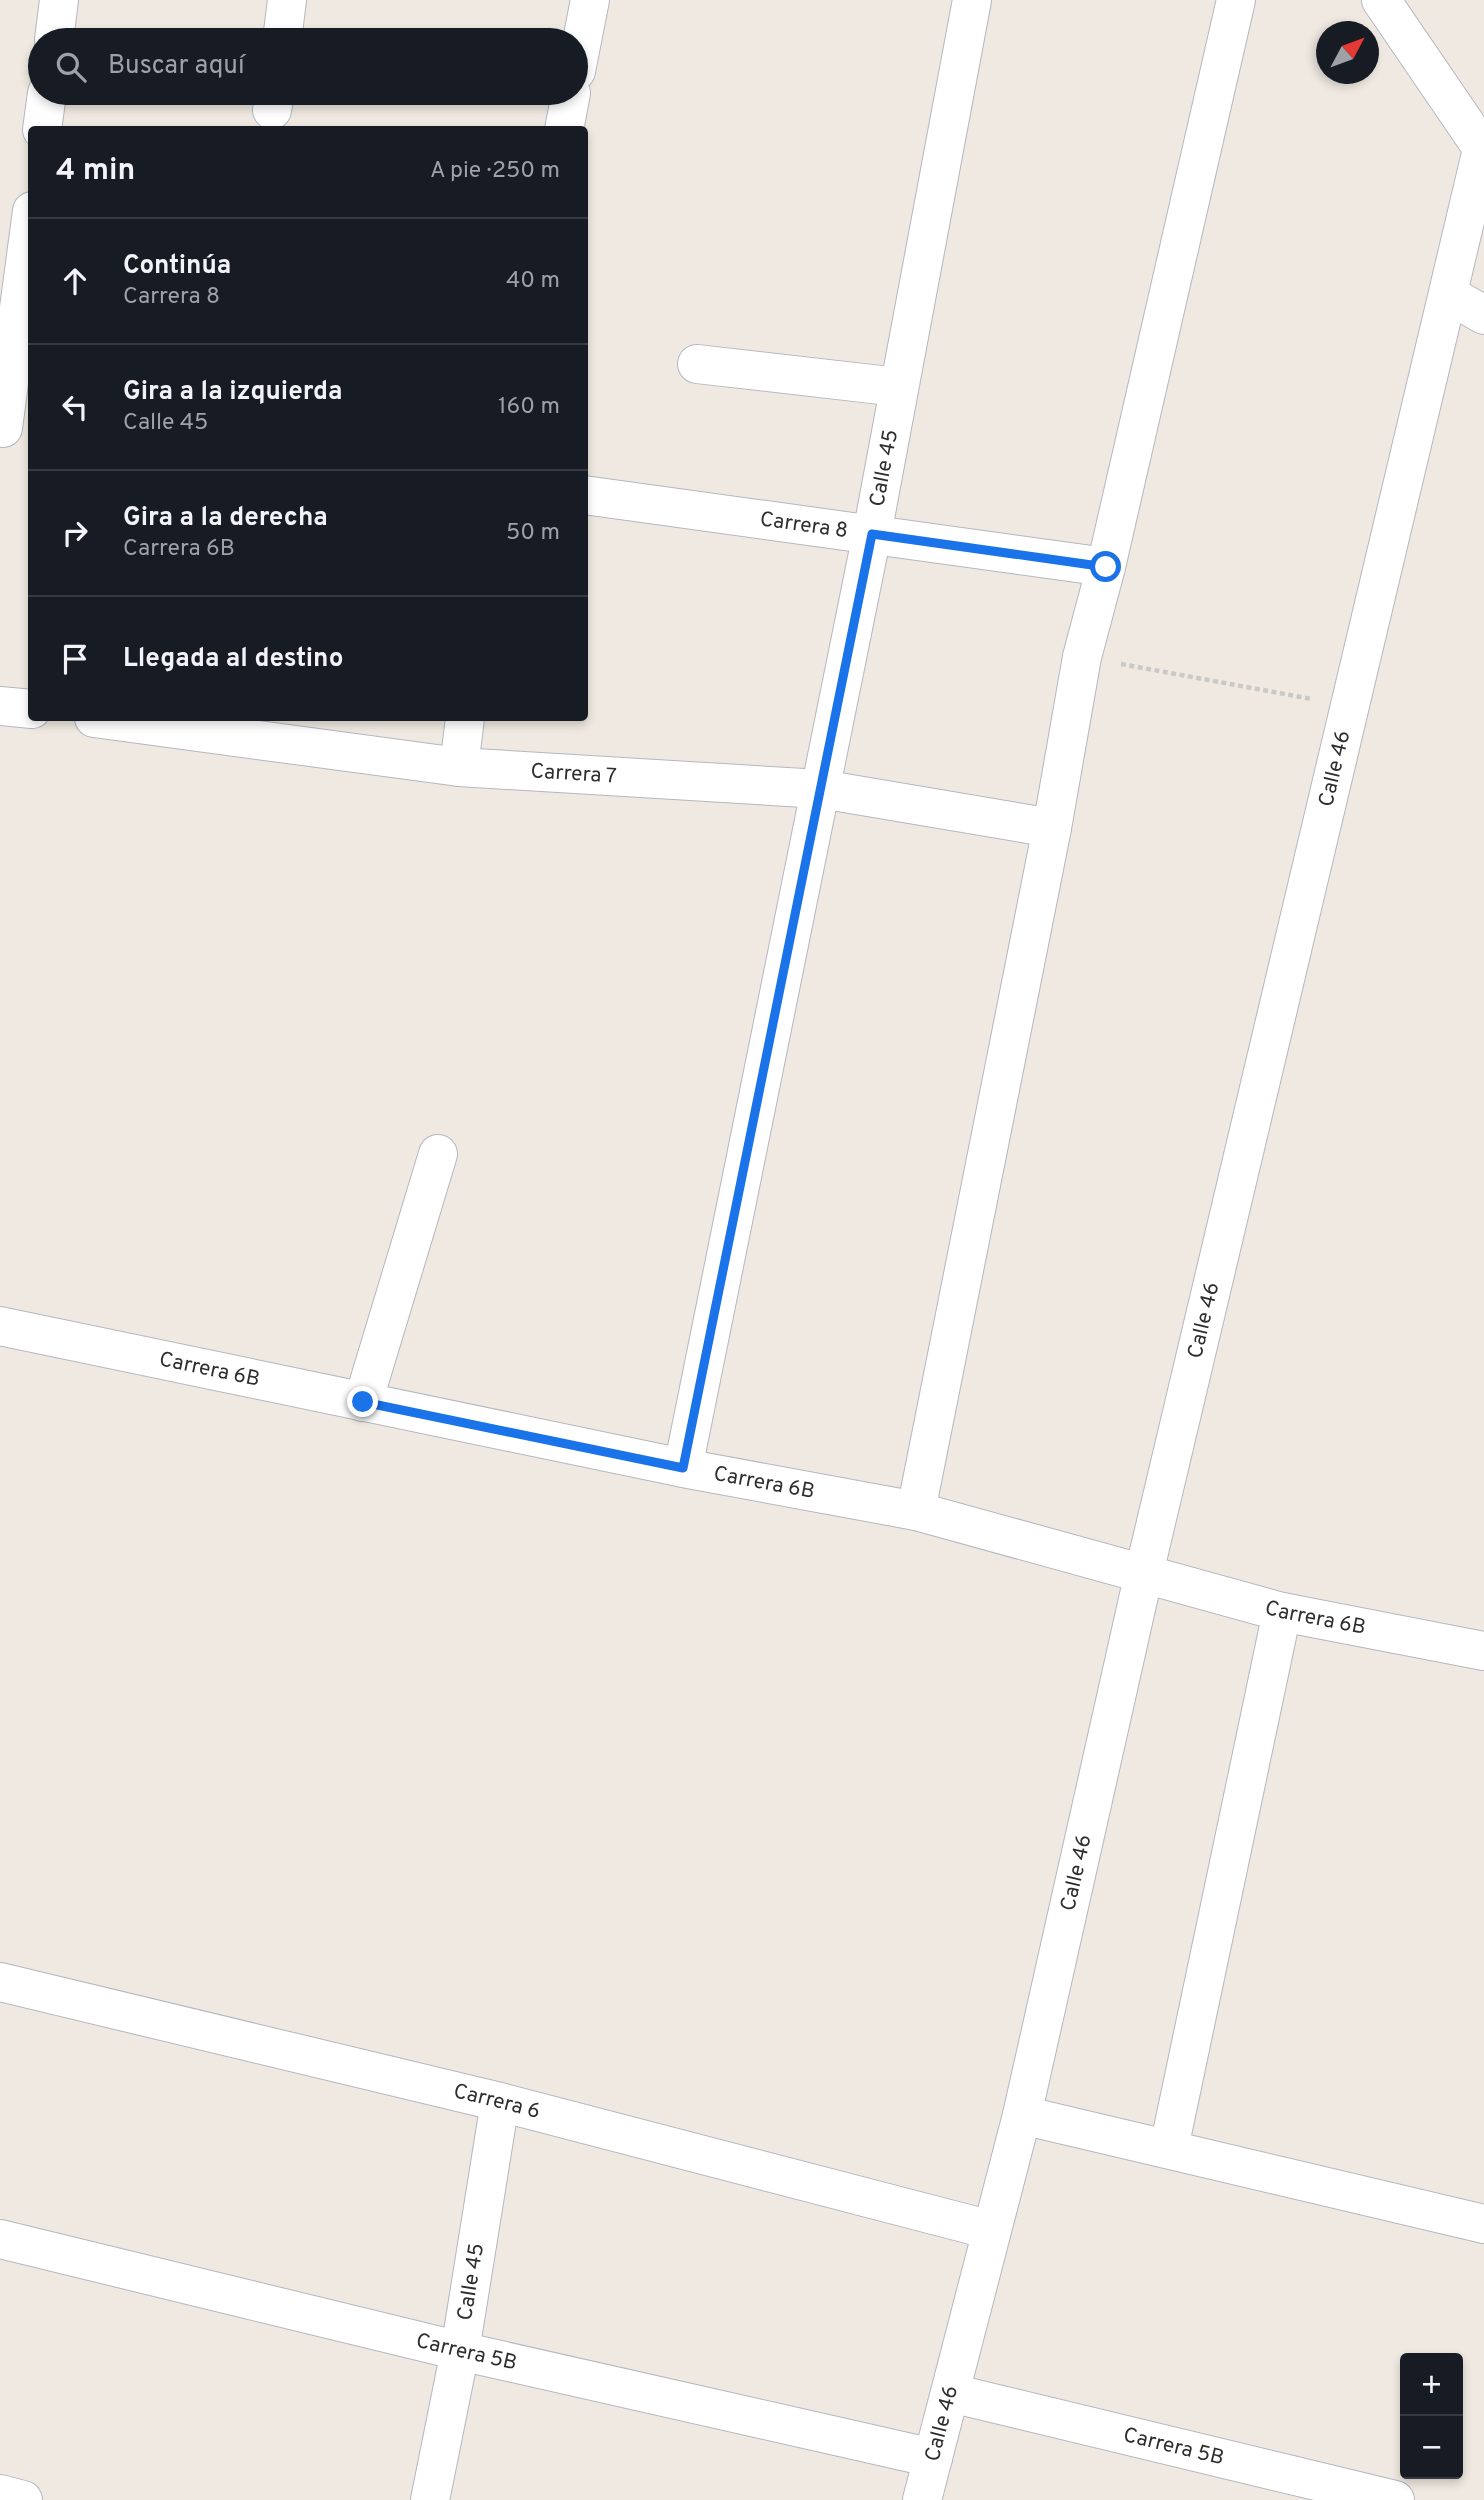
<!DOCTYPE html>
<html lang="es">
<meta charset="utf-8">
<style>
body{margin:0;font-family:Overpass,sans-serif;background:#20242c;color:#f1f3f6}
.controls{position:absolute;right:21px;bottom:21px;display:grid;overflow:hidden;border-radius:7px;box-shadow:0 4px 10px #0003}
.controls button{width:63px;height:63px;display:grid;place-items:center;padding:0;border:0;border-bottom:2px solid #363941;background:#171b24;color:#f1f3f6;font:35px sans-serif}
.compass{position:absolute;left:1316px;top:21px;width:63px;height:63px;border-radius:50%;background:#171b24;box-shadow:0 4px 10px #0003;rotate:49deg}
.stop{position:absolute;width:21px;height:21px;margin:-16px;border:5px solid #1a73e8;border-radius:50%;background:#fff}
.stop.end{background:#1a73e8;border-color:#fff;box-shadow:0 2px 7px #0008}
.list{margin:0;padding:0;list-style:none}
h2{display:flex;justify-content:space-between;align-items:center;height:91px;margin:0;padding:0 28px;font-size:30px}
h2 small{font-size:23px;font-weight:400;color:#9ea1a6}
.list li{display:grid;grid-template-columns:46px 1fr auto;gap:21px;align-items:center;box-sizing:border-box;height:126px;padding:0 28px;border-top:2px solid #363941}
.list b{display:block;font-size:26px;white-space:nowrap}
.list p{margin:0;font-size:23px;white-space:nowrap;color:#9ea1a6}
.list em{font-size:23px;font-style:normal;color:#9ea1a6}
.icon{flex:none;width:38px;height:38px;fill:none;stroke:currentColor;stroke-width:2;stroke-linecap:round;stroke-linejoin:round}
.map{position:relative;flex:none;width:1484px;height:2500px;overflow:hidden}
.search{position:absolute;background:#171b24;box-shadow:0 4px 10px #0003;left:28px;top:28px;width:560px;height:77px;display:flex;align-items:center;gap:18px;box-sizing:border-box;padding:0 24px;border-radius:38px;color:#9ea1a6;font-size:26px}
.panel{position:absolute;background:#171b24;box-shadow:0 4px 10px #0003;left:28px;top:126px;width:560px;height:595px;border-radius:7px}
.map>svg:first-child{display:block}
.lines{fill:none;stroke-linecap:round;stroke-linejoin:round}
.minor-casing{stroke:#b4b7c1;stroke-width:40}
.path{stroke:#c9c9c9;stroke-width:4.5;stroke-dasharray:5 3.5;stroke-linecap:butt}
.minor{stroke:#fff;stroke-width:38}
.route{stroke:#1a73e8;stroke-width:9}
.labels{text-anchor:middle;dominant-baseline:central;stroke-width:6;stroke-linejoin:round;paint-order:stroke}
.street-label{font-size:21px;fill:#2e2e2e;stroke:#fff}
</style>
<div class="map">
<svg width="1484" height="2500" viewBox="0 0 1484 2500">
<rect width="100%" height="100%" fill="#efe9e1"/>
<g class="lines">
<g class="minor-casing">
<g id="minor">
<path d="M1381,0L1482,148"/>
<path d="M54,40L59,0"/>
<path d="M282,40L287,0"/>
<path d="M576,71L590,0"/>
<path d="M272,110L275,93"/>
<path d="M42,130L47,93"/>
<path d="M564,130L571,93"/>
<path d="M1449,295L1484,315"/>
<path d="M697,364L898,387"/>
<path d="M3,428L32,211"/>
<path id="s1" d="M584,495L1106,567"/>
<path d="M0,706L32,709"/>
<path id="s2" d="M94,718L459,767L821,789L1052,828"/>
<path d="M459,767L465,718"/>
<path id="s3" d="M0,1326L683,1468L916,1511L1282,1612L1484,1651"/>
<path d="M363,1402L438,1154"/>
<path id="s4" d="M683,1468L872,534L972,0"/>
<path d="M916,1511L1052,828L1082,657L1106,567L1236,0"/>
<path id="s5" d="M0,1982L500,2102L991,2230"/>
<path d="M1022,2115L1484,2224"/>
<path d="M1169,2148L1282,1612"/>
<path id="s6" d="M0,2239L460,2351L933,2458"/>
<path id="s7" d="M951,2393L1395,2500"/>
<path d="M0,2494L23,2500"/>
<path id="s8" d="M430,2500L460,2351L500,2102"/>
<path id="s9" d="M922,2500L1022,2115L1144,1573L1484,141"/>
</g>
</g>
<path class="path" d="M1121,664L1312,699"/>
<use href="#minor" class="minor"/>
</g>
<g class="lines">
<path class="route" d="M363,1402L683,1468L872,534L1106,567"/>
</g>
<g class="labels">
<g class="street-label">
<text stroke="none"><textPath href="#s4" startOffset="1020">Calle 45</textPath></text>
<text stroke="none"><textPath href="#s1" startOffset="222">Carrera 8</textPath></text>
<text stroke="none"><textPath href="#s9" startOffset="1780">Calle 46</textPath></text>
<text stroke="none"><textPath href="#s2" startOffset="483">Carrera 7</textPath></text>
<text stroke="none"><textPath href="#s9" startOffset="1213">Calle 46</textPath></text>
<text stroke="none"><textPath href="#s3" startOffset="214">Carrera 6B</textPath></text>
<text stroke="none"><textPath href="#s3" startOffset="780">Carrera 6B</textPath></text>
<text stroke="none"><textPath href="#s3" startOffset="1348">Carrera 6B</textPath></text>
<text stroke="none"><textPath href="#s9" startOffset="646">Calle 46</textPath></text>
<text stroke="none"><textPath href="#s5" startOffset="511">Carrera 6</textPath></text>
<text stroke="none"><textPath href="#s8" startOffset="222">Calle 45</textPath></text>
<text stroke="none"><textPath href="#s6" startOffset="480">Carrera 5B</textPath></text>
<text stroke="none"><textPath href="#s9" startOffset="79">Calle 46</textPath></text>
<text stroke="none"><textPath href="#s7" startOffset="229">Carrera 5B</textPath></text>
</g>
</g>
</svg>
<div class="controls">
<button>+</button>
<button>−</button>
</div>
<svg class="compass" viewBox="-18 -18 36 36"><path d="M0-13l5 13h-10z" fill="#e53935"/><path d="M0 13l5-13h-10z" fill="#9ea1a6"/></svg>
<div class="stop" style="left:1106px;top:567px"></div>
<div class="stop end" style="left:363px;top:1402px"></div>
<div class="search"><svg class="icon" aria-label="search" viewBox="0 0 24 24"><circle cx="10" cy="10" r="6"/><path d="M15 15l6 6"/></svg>Buscar aquí</div>
<section class="panel">
<h2>4 min<small>A pie · 250 m</small></h2>
<ul class="list">
<li><svg class="icon" aria-label="ahead" viewBox="0 0 24 24"><path d="M12 20V5M6 11l6-6 6 6"/></svg><div><b>Continúa</b><p>Carrera 8</p></div><em>40 m</em></li>
<li><svg class="icon" aria-label="left" viewBox="0 0 24 24"><path d="M17 20v-9H6M10 6l-5 5 5 5"/></svg><div><b>Gira a la izquierda</b><p>Calle 45</p></div><em>160 m</em></li>
<li><svg class="icon" aria-label="right" viewBox="0 0 24 24"><path d="M7 20v-9h11M14 6l5 5-5 5"/></svg><div><b>Gira a la derecha</b><p>Carrera 6B</p></div><em>50 m</em></li>
<li><svg class="icon" aria-label="arrive" viewBox="0 0 24 24"><path d="M6 21V4h12l-3 4 3 4H6"/></svg><div><b>Llegada al destino</b></div></li>
</ul>
</section>
</div>
